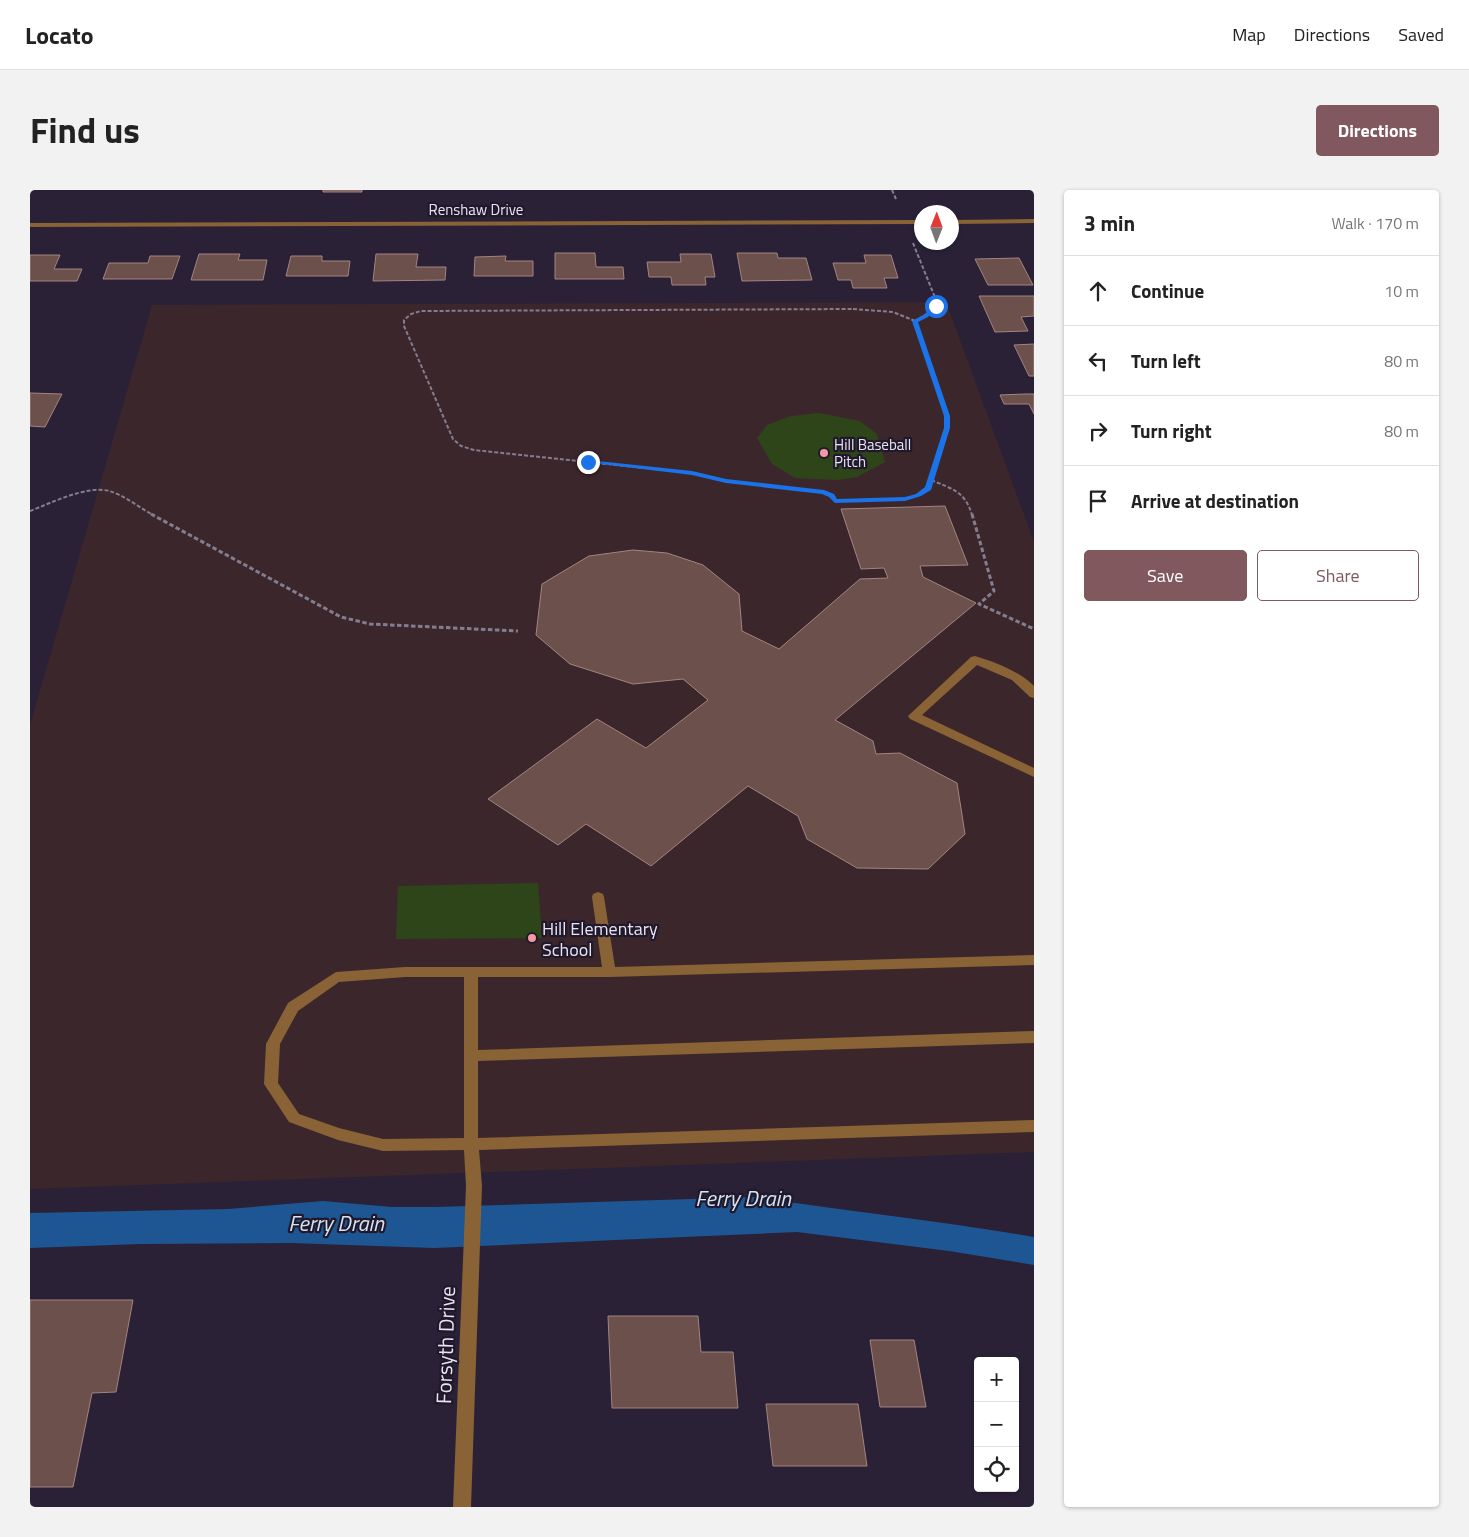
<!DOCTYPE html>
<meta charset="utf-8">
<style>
body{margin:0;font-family:"Titillium Web",sans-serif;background:#f2f2f2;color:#222}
.controls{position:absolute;right:15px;bottom:15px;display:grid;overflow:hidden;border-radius:5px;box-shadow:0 1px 4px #0004}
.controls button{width:45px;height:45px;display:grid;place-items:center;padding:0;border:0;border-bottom:1px solid #e0e0e0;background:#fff;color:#222;font:25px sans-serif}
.compass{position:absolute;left:884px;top:15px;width:45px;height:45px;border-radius:50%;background:#fff;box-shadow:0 1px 4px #0004;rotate:1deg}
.stop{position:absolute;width:15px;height:15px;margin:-11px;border:4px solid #1a73e8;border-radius:50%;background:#fff}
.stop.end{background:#1a73e8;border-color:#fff;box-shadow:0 1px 5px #0008}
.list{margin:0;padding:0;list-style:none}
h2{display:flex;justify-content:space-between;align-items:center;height:65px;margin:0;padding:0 20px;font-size:21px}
h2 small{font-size:16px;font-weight:400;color:#767676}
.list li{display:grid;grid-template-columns:32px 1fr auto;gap:15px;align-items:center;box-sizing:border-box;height:70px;padding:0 20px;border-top:1px solid #e0e0e0}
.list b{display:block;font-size:19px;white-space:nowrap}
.list em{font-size:16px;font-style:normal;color:#767676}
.actions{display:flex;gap:10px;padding:15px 20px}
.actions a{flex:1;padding:11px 0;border:1px solid #80585d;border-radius:5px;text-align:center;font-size:18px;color:#80585d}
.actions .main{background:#80585d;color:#fff}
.icon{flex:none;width:28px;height:28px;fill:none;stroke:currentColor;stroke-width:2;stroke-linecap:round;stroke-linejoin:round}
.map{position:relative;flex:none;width:1004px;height:1317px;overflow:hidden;border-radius:5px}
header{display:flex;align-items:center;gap:30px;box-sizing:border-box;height:70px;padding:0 25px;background:#fff;border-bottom:1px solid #e0e0e0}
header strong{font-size:24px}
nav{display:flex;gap:28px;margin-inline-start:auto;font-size:18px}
.intro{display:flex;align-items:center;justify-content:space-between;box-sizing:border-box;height:120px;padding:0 30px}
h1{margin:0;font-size:35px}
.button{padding:12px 22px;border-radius:5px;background:#80585d;color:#fff;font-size:18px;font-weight:700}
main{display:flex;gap:30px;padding:0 30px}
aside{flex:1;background:#fff;border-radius:5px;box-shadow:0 1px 4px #0004}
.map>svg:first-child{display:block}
.education{fill:#3b272b}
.green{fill:#2e451a}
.water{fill:#1d5692}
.building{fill:#6c504c;stroke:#a38480}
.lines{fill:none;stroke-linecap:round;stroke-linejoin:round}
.path-far1{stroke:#847d8f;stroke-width:2;stroke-dasharray:4 2;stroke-linecap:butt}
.path{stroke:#847d8f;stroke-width:3;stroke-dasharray:4.5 2.5;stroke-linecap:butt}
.minor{fill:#896336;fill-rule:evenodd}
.route{fill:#1a73e8}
.poi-dot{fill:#f49aa6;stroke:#20182b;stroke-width:2}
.labels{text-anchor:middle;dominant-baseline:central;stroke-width:4.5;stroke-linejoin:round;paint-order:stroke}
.far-street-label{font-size:15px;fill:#e9e4f2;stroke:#20182b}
.far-poi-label{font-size:15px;fill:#e9e4f2;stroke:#20182b;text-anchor:start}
.poi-label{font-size:18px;fill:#e9e4f2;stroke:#20182b;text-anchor:start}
.near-street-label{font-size:21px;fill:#e9e4f2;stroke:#20182b}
.near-water-label{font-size:22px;font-style:italic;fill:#d4e3f4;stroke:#20182b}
</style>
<header>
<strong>Locato</strong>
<nav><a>Map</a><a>Directions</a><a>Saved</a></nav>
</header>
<div class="intro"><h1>Find us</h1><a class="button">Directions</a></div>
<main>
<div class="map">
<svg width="1004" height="1317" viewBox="0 0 1004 1317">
<rect width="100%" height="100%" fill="#2a2136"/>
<path class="education" d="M916,112L1004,352V962L0,999V535L122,115Z"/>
<path class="green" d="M789,223L830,231L847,244L855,272L827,287L808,290L765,288L742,274L727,248L737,235L761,226Z
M508,693L512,748L366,749L368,696Z"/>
<path class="water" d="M724,1007C817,1021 911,1031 1004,1047V1075L919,1061L767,1042L404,1058L261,1053L111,1054L0,1058V1023L198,1019L293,1011L362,1017H405Z"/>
<path class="building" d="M293,0H332V2H293Z
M525,63H565L566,77H593L594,89H525Z
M707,63H747L748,68H776L782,90L712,91Z
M169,64H210L208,70H237L233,90H161Z
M346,64H388L386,77H416L415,90L343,91Z
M650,64H681L685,87H675L676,95H642L641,87H619L617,72H651Z
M0,65H30L24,79H52L47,91H0Z
M834,65H861L868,88H854L857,98H823L821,90H808L803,73H836Z
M120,66H150L142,89H73L79,73H118Z
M261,66H292V71H320L318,86H256Z
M476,66L475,71H503V86H444L445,67Z
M989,68L1003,95H958L945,69Z
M949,106H1004V126L991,127L998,141L965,142Z
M1004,154V186H999L984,155Z
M0,203L32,204L15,237L0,236Z
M995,204H1004V224L999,214H974L970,205Z
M915,316L938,375L890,376L893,387L946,413L805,530L843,551L846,564L870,563L927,593L935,644L898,679L827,678L777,649L768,626L718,596L621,676L556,634L528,655L458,609L567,529L616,558L678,510L653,489L603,494L540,474L506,445L512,394L559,366L603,360L637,363L673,375L709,404L712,441L749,459L830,389L858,388L854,378L831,379L811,319Z
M0,1110H103L86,1202L62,1203L43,1297H0Z
M578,1126H668L671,1162H703L708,1218H582Z
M840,1150H884L896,1217H850Z
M736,1214H828L837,1276H743Z"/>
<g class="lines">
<path class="path-far1" d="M862,0L866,9
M883,53L906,110L902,121L885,131
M823,119L863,122L885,131L917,226V238L898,298L888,305L875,309L805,311L802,306L793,302L696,291L662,283L444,260L431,256L423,249L374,136V130L381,124L391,121Z
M901,290C922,299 935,301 942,325
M0,321C21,313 57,295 79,301C94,305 110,318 123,325"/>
<path class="path" d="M121,324L311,427L340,434L488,441
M942,324L964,401L949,414L1004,439"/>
<path class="minor" d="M1004,29V33L922,34V30Z
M892,30V34L0,37V33Z
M945,466C965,472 989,481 1004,496V508L1000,507L982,490L947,475L892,525L1004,578V587L880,529L878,526L941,467Z
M568,702L573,704L574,707L585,777L1004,765V775L579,787H448V860L1004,841V853L448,871V948L1004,930V942L449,960L452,996L441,1317H423L436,996L434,960L353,961L308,950L259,932L234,894L236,854L258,813L306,782L375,777H572L562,707L563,704ZM375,787H434V948L353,949L309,938L269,924L248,893L250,854L268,821L309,792Z"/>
</g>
<path class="route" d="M906,114L908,116L898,127L888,132L920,226V238L901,300L891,306L875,311L805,313L799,307L792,304L696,293L662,285L554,272L558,270L662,281L696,289L794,300L804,304L807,309L875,307L886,304L895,297L914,238V226L882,131L895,124Z"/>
<g class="poi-dot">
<circle cx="794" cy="263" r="5"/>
<circle cx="502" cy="748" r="5"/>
</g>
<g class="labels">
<g class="far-street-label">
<text x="446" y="19">Renshaw Drive</text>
</g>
<g class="far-poi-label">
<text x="804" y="254">Hill Baseball<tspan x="804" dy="17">Pitch</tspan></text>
</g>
<g class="poi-label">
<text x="512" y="738">Hill Elementary<tspan x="512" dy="21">School</tspan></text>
</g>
<g class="near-street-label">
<text transform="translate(415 1155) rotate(-88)">Forsyth Drive</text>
</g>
<g class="near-water-label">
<text x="713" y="1008">Ferry Drain</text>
<text x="306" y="1033">Ferry Drain</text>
</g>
</g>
</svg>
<div class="controls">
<button>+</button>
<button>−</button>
<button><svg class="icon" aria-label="locate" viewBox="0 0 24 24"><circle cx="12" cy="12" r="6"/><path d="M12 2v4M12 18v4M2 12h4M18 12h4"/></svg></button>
</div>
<svg class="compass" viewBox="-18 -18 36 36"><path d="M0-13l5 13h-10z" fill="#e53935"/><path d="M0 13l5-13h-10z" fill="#767676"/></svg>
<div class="stop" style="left:906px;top:116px"></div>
<div class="stop end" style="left:558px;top:272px"></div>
</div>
<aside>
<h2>3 min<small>Walk · 170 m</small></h2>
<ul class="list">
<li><svg class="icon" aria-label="ahead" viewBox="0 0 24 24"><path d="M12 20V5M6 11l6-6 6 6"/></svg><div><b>Continue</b></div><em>10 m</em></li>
<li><svg class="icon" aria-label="left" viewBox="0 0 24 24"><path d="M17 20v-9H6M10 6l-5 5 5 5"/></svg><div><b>Turn left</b></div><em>80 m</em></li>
<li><svg class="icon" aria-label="right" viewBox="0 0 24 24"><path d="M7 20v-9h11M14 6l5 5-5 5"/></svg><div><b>Turn right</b></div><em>80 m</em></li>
<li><svg class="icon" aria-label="arrive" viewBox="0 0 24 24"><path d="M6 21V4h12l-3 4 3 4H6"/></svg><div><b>Arrive at destination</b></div></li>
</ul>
<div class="actions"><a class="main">Save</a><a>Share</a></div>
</aside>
</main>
